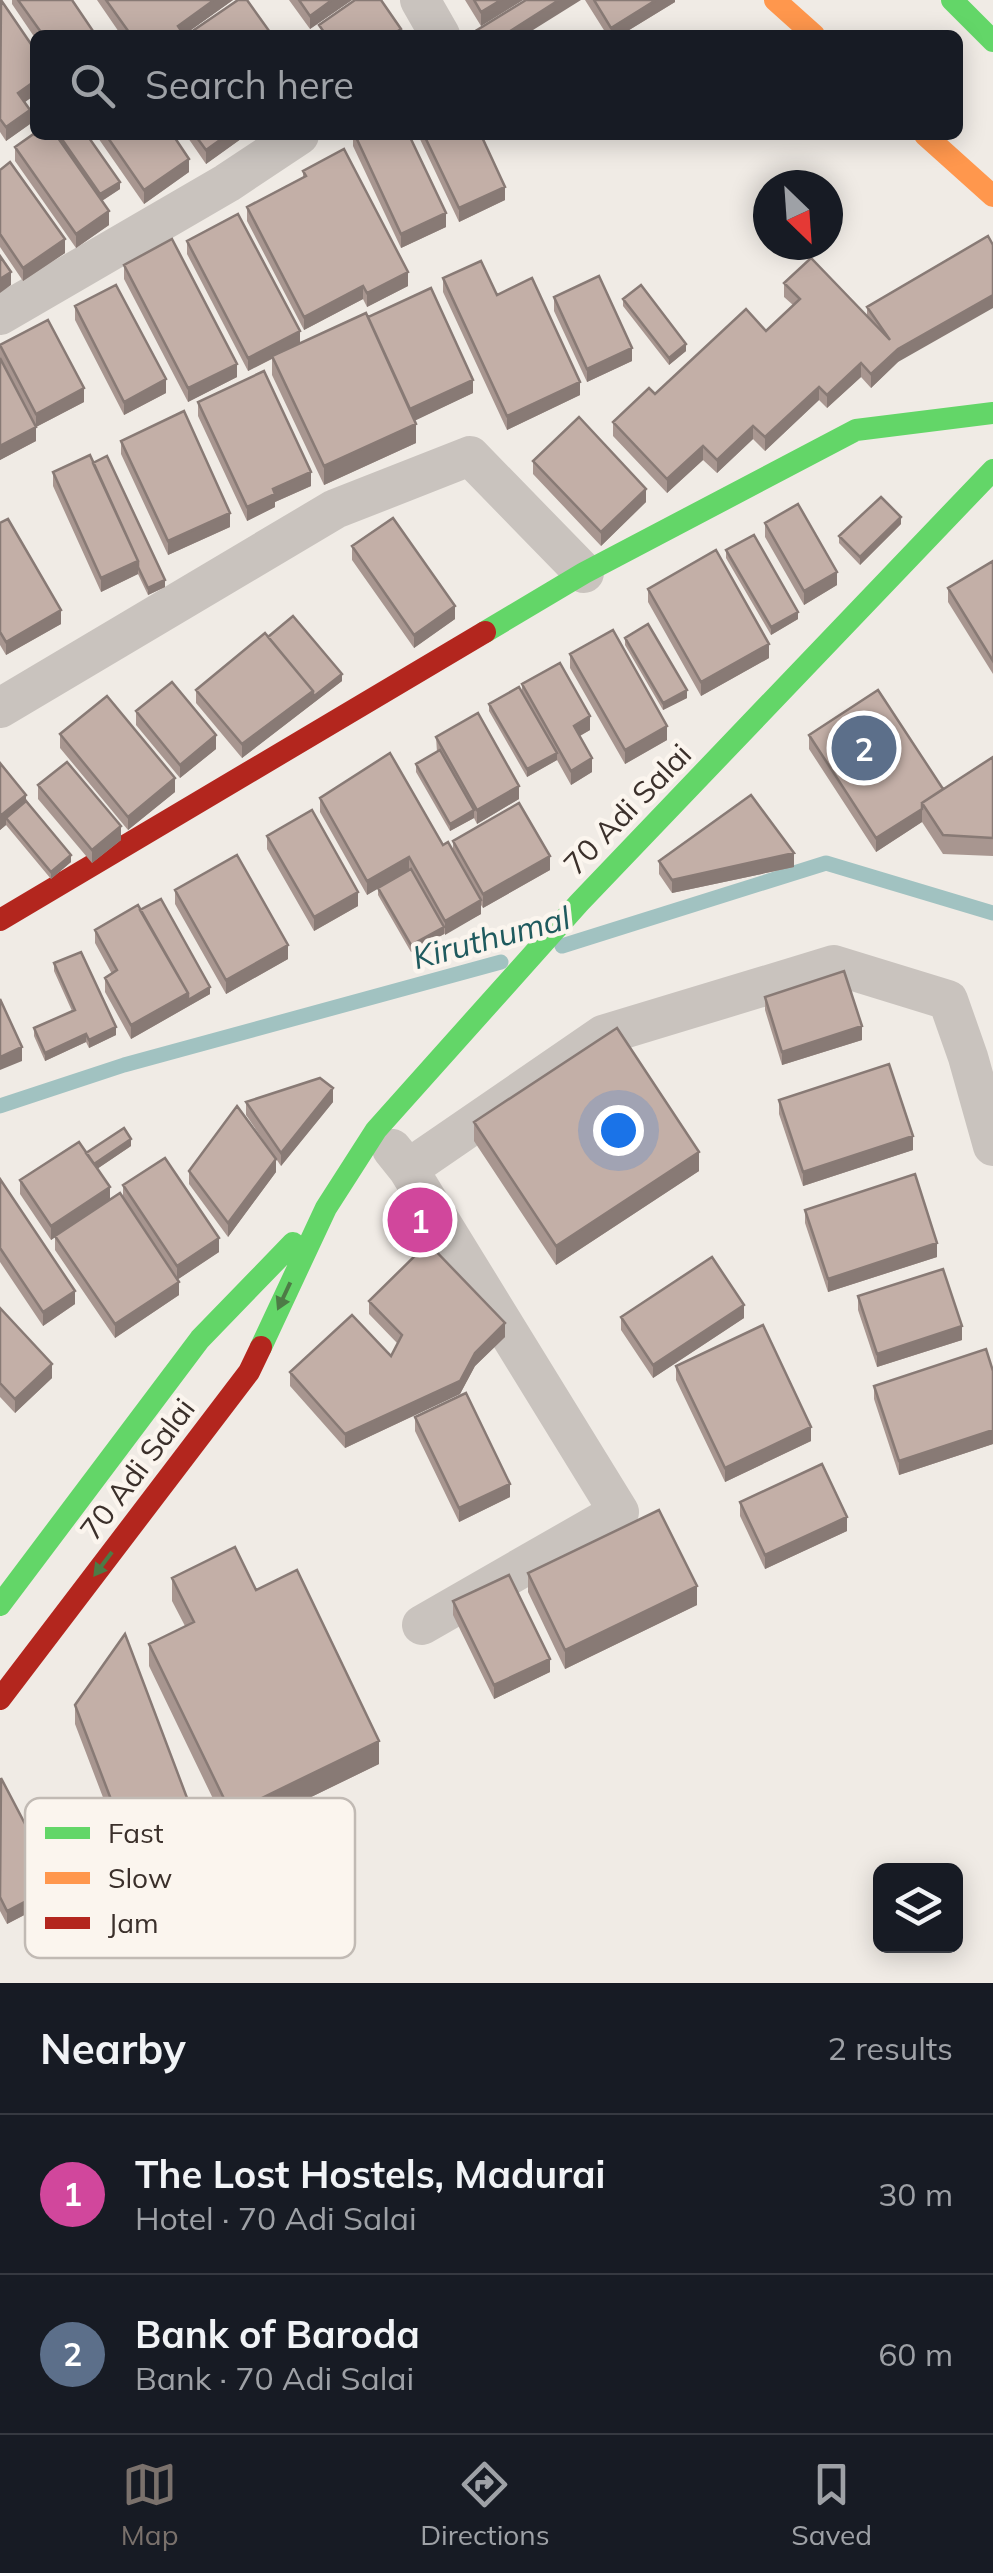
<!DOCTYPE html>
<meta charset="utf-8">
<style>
body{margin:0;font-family:Mulish,sans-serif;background:#242831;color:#f1f3f6}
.controls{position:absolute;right:30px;bottom:30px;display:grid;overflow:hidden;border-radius:15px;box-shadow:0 5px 25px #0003}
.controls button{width:90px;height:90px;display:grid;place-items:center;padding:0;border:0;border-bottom:2px solid #363941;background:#171b24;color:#f1f3f6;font:50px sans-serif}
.compass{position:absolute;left:753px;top:170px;width:90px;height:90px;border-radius:50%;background:#171b24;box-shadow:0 5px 25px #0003;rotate:155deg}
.you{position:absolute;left:618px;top:1130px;width:35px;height:35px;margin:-25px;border:8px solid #fff;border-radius:50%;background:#1a73e8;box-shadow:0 0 0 15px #1a73e833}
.badge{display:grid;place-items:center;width:65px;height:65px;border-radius:50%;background:#7a716c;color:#fff;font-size:32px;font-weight:700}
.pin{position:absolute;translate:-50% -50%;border:5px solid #fff;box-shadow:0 2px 10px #0006}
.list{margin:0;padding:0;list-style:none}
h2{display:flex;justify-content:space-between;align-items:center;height:130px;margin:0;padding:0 40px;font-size:42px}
h2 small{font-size:32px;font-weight:400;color:#9ea1a6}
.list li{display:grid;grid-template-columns:65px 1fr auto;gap:30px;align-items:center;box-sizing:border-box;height:160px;padding:0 40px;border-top:2px solid #363941}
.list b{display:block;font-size:38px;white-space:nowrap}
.list p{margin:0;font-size:32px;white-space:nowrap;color:#9ea1a6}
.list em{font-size:32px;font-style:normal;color:#9ea1a6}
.icon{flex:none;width:55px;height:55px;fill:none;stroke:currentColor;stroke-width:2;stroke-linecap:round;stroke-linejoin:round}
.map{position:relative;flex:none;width:993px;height:1983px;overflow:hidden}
.search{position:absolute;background:#171b24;box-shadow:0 5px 25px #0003;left:30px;right:30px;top:30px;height:110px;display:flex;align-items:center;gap:25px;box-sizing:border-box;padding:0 35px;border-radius:15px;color:#9ea1a6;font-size:38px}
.sheet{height:450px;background:#171b24}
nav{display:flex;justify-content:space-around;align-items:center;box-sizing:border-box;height:140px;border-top:2px solid #363941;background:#171b24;font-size:28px;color:#9ea1a6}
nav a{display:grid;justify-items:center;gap:5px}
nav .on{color:#7a716c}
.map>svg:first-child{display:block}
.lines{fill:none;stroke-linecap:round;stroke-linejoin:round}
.stream{stroke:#a1c2c1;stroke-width:15}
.street{stroke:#c9c3be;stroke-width:40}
.fast{stroke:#63d668;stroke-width:22}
.slow{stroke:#ff974d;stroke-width:22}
.jam{stroke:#b3261e;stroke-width:22}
.wall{fill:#a89690}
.shaded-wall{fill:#887a75}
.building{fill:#c3afa7;stroke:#887a75;stroke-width:2.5}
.oneway{fill:#4d7b46}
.labels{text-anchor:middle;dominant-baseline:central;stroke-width:9;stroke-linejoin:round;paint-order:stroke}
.street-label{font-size:30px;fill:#3b302b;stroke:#fbf5ee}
.water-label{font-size:32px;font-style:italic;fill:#1f5a5e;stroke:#fbf5ee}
.key{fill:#fbf5ee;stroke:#c1bab4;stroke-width:2.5}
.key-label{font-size:28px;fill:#3b302b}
</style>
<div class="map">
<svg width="993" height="1983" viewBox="0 0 993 1983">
<rect width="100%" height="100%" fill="#f0ebe5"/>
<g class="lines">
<path class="stream" d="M562,946L826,863L993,913
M0,1106L124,1065L501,962"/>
<path class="street" d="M420,0L440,35
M0,315L227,183L299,135
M0,708L335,509L470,456L584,573
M392,1149L408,1169L619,1512L422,1625
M408,1169L603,1035L834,965L948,1000L968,1057L993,1146"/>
<path class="fast" d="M952,0L993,41
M485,632L584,573L856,430L993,413
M261,1347L326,1208L376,1130L579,903L993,470
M0,1605L200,1339L293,1243"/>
<path class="slow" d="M775,0L814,35
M925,135L993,196"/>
<path class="jam" d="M0,920L485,632
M0,1699L249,1372L261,1347"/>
</g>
<path class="wall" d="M0,0L35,50V95L24,102L30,124L6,141L0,132Z
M12,0H72L93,35H35V38L12,4Z
M97,0H233L184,35H121Z
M289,0H352L310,29Z
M465,0H523L481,26Z
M585,0H675V2L621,35H607Z
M35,135H87L120,189L102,201L109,225L76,248L15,161V147Z
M96,135H173L189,172L144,204Z
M186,135H245V136L206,164Z
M353,135H409L446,227L401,248L353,146Z
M418,135H481L505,200L459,222Z
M0,170L65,253L23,281L0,247Z
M303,171L408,286L367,307L363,299L304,330L247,221V207L303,178Z
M988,236L898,362L871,388L861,377L827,408L819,400L765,451L753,439L717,473L703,460L667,493L613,436V422L655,394L766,331L793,305L784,297V283L867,316V307Z
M187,241L300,343L368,317L473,393L415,420L416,443L324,485L272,375V359L248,371L187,254Z
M124,265L237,377L188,402L124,279Z
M443,278L497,295L580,395L507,430L443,292Z
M554,297L632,361L587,382L554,311Z
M623,299L686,351L669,365L623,306Z
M75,306L166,393L124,415L75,320Z
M0,345L84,402L36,427V441L0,460Z
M198,402L311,486L275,502V507L247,521L198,416Z
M121,441L230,527L168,555L121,454Z
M533,461L646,502L601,546L533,474Z
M93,463L165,587L148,595L138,574L101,592L53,486V472Z
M0,523L61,624L6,655L0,645Z
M765,523L837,585L804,605L765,537Z
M901,524L860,565L839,543V536Z
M352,546L455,619L414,648L352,560Z
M726,550L798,619L771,635L726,558Z
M993,561V674L948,602V588Z
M648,589L769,658L701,696L648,602Z
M268,637L342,681L242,758L196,703V690Z
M625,638L687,698L663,710L625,645Z
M570,654L667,740L625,764L570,668Z
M522,684L590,730L580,736L592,772L571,785L557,760L527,777L489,711V704L522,691Z
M136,711L216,749L180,778L136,725Z
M60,734L175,792L128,830L60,748Z
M809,735L943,789L993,757V856L943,854L922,822L876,852L809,749Z
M436,737L519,799L477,824L474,818L450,831L416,772V764L437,752Z
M0,763L71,862L51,879L6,825L0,830Z
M38,785L121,840L92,863L38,799Z
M320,798L443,845L453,851V841L550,870L483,908L481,905V914L411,952L378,895V888L367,895L320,812Z
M267,836L358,906L314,931L267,849Z
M659,861L794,867L672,893L659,874Z
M175,890L288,959L226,994L175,904Z
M140,910L210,994L131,1039L105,992V978L112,974L95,943V930Z
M54,963L116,1035L89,1048L86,1042L45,1061L34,1036V1028L72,1011L54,971Z
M765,997L862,1040L782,1065L765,1010Z
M779,1100L913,1150L803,1186L779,1114Z
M246,1102H333L281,1166L246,1115Z
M474,1122L699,1171L556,1265L474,1141Z
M131,1146L97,1169L110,1200L123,1197V1185L219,1252L178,1279L179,1295L115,1338L55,1250V1237L51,1240L20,1194V1180L86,1153Z
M189,1171L276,1172L228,1237L189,1184Z
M0,1179L75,1304L43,1326L0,1262Z
M805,1210L937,1257L828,1292L805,1223Z
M858,1296L962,1340L877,1367L858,1310Z
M369,1301L505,1337L475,1366L460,1394L345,1448L290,1386V1372L391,1356L398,1344L369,1314Z
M0,1308L52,1378L15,1413L0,1397Z
M621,1317L744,1318L653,1378L621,1330Z
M676,1366L811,1441L725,1482L676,1380Z
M993,1371V1444L899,1475L874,1399V1386Z
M415,1417L510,1497L459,1522L415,1431Z
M740,1502L847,1531L765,1569L740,1516Z
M528,1573L697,1605L565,1669L528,1592Z
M172,1578L256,1590L379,1764L231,1836L149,1666V1644L185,1626L172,1601Z
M453,1601L550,1672L494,1699L453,1615Z
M75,1705L195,1838L128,1863L75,1724Z
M0,1779L57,1898L7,1924L0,1911Z"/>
<path class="shaded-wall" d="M214,0H233L184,35L178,26Z
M332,0H352L310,29V16Z
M501,0H523L481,26V12Z
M559,0H581L525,35H504Z
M656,0H675V2L621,35H611V28Z
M35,81V95L18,107V93Z
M30,110V124L6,141V127Z
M227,135L245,136L206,164V150Z
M189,159V172L144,204V190Z
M120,182V189L100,202V194Z
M505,187V200L459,222V208Z
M109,211V225L76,248V234Z
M446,213V227L401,248V234Z
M65,239V253L23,281V268Z
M11,272V285L0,293V279Z
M408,272V286L367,307V293Z
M363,286V299L304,330V317Z
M993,295V308L898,362L871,388V374L898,349Z
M300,331V344L248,371V358Z
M686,344V351L669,365V358Z
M632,348V361L587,382V369Z
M861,363V377L827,408V395Z
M237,364V377L188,402V388Z
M166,379V393L124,415V402Z
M473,380V393L408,424V410Z
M580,382V395L507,430V416Z
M819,387V400L765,451V437Z
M84,388V402L36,427V414Z
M416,424V443L324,485V466Z
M753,426V439L717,473V460Z
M36,427V441L0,460V446Z
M703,446V460L667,493V479Z
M311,472V486L275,502V507L247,521V507L273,489Z
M646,489V502L601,546V532Z
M230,513V527L168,555V541Z
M901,517V524L860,565V557Z
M138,561V574L101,592V578Z
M837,572V585L804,605V591Z
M165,580V587L148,595V588Z
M455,606V619L414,648V635Z
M61,610V624L6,655V642Z
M798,612V619L771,635V627Z
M769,644V658L701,696V682Z
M342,674V681L242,758V744L313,691Z
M687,690V698L663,710V703Z
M590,716V730L574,739V726Z
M667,726V740L625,764V750Z
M216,735V749L180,778V765Z
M557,753V760L527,777V769Z
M592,758V772L571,785V771Z
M175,778V792L128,830V817Z
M519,786V799L477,824V810Z
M26,795V808L6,818V825L0,830V816Z
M922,809V822L876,852V838Z
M474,810V818L450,831V824Z
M121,826V840L92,863V850Z
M794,853V867L672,893V880Z
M71,855V862L51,879V872Z
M550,856V870L483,908V894Z
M409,857V871L367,895V881Z
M358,892V906L314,931V917Z
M481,900V914L445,935V921Z
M444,927V934L411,952V945Z
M288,945V959L226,994V980Z
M210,987V994L131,1039V1025L188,993Z
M862,1026V1040L782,1065V1052Z
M116,1027V1035L89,1048V1040Z
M86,1034V1042L45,1061V1053Z
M22,1047V1061L0,1070V1057Z
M333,1088V1102L281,1166V1153Z
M913,1136V1150L803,1186V1172Z
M131,1139V1146L91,1173V1166Z
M699,1152V1171L556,1265V1246Z
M276,1159V1172L228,1237V1223Z
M110,1187V1201L51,1240V1226Z
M219,1238V1252L177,1280V1266Z
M937,1243V1257L828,1292V1279Z
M179,1282V1295L115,1338V1324Z
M75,1291V1304L43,1326V1312Z
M744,1305V1318L653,1378V1365Z
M505,1323V1337L475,1366L460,1394L345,1448V1434L475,1353Z
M962,1326V1340L877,1367V1354Z
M52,1364V1378L15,1413V1399Z
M811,1427V1441L725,1482V1468Z
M993,1430V1444L899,1475V1461Z
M510,1484V1497L459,1522V1508Z
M847,1517V1531L765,1569V1555Z
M697,1586V1605L565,1669V1650Z
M550,1659V1672L494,1699V1685Z
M379,1741V1764L231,1836V1813Z
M195,1819V1838L128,1863V1844Z
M57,1885V1898L7,1924V1911Z"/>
<path class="building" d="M1,0L35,50V81L18,93L30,110L6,127L0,119Z
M18,0H72L93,31L86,35H43Z
M106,0H214L178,26L184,35H131Z
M238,0H247L272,35H198L194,30Z
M299,0H332L310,16Z
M355,0H381L401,29L392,35H326L319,25Z
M474,0H501L481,12Z
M526,0H559L504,35H469Z
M594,0H656L611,28Z
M35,133V135H56L109,211L76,234L15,147Z
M59,135H87L120,182L100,194Z
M106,135H173L189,159L144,190Z
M195,135H227L206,150Z
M355,135H409L446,213L401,234Z
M424,135H481L505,187L459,208Z
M344,149L408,272L367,293L363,286L304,317L247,207L306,176L303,171Z
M10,162L65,239L23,268L0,234V170Z
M238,214L300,331L248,358L187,241Z
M988,236L993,245V295L898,349L871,374L861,363L827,395L819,387L765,437L753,426L717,460L703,446L667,479L613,422L649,388L655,394L746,309L766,331L800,299L784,283L811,258L890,340L867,307Z
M172,239L237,364L188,388L124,265Z
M0,256L11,272L0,279Z
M481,261L497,295L532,278L580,382L507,416L443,278Z
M599,276L632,348L587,369L554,297Z
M116,285L166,379L124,402L75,306Z
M641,285L686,344L669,358L623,299Z
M431,288L473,380L410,409L368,317Z
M366,313L416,424L324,466L272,356Z
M48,320L84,388L36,414L0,345Z
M0,358L36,427L0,446Z
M264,371L311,472L273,489L275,494L247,507L198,402Z
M184,411L230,513L168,541L121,441Z
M579,417L646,489L601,532L533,461Z
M90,455L138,561L101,578L53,472Z
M107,456L165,580L148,588L138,567V561L93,463Z
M881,497L901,517L860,557L839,536Z
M798,504L837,572L804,591L765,523Z
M393,518L455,606L414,635L352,546Z
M8,519L61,610L6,642L0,632V523Z
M754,535L798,612L771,627L726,550Z
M716,550L769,644L701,682L648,589Z
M993,561V661L948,588Z
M293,616L342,674L313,697V691L268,637Z
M648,624L687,690L663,703L625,638Z
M613,630L667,726L625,750L570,654Z
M265,633L313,691L242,744L196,690Z
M560,663L590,716L574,726L592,758L571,771L522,684Z
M172,682L216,735L180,765L136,711Z
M519,687L557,753L527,769L489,704Z
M878,690L943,789L922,803V809L876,838L809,735Z
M107,696L175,778L128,817L60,734Z
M478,713L519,786L477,810L436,737Z
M440,750L474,810L450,824L416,764Z
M390,753L443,845L448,842L481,900L445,921L409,857L367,881L320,798Z
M993,757V838L943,835L922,803Z
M67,762L121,826L92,850L38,785Z
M0,763L26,795L0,816Z
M751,795L794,853L672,880L659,861Z
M26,801L71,855L51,872L6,818Z
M519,803L550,856L483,894L453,841Z
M312,810L358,892L314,917L267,836Z
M237,855L288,945L226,980L175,890Z
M411,869L444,927L411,945L378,888Z
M161,899L210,987L188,1000V993L140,910Z
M138,905L188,993L131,1025L105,978L117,970L95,930Z
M81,952L116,1027L89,1040L86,1034L45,1053L34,1028L75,1010L54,963Z
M844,971L862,1026L782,1052L765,997Z
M0,999L22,1047L0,1057Z
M617,1028L699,1152L556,1246L474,1122Z
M889,1064L913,1136L803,1172L779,1100Z
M320,1078L333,1088L281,1153L246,1102Z
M237,1106L276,1159L228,1223L189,1171Z
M124,1128L131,1139L94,1164L86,1153Z
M79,1142L110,1187L51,1226L20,1180Z
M165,1158L219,1238L177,1266L123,1185Z
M915,1174L937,1243L828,1279L805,1210Z
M0,1179L75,1291L43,1312L0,1248Z
M120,1193L179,1282L115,1324L55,1236Z
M428,1243L505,1323L475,1353L460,1381L345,1434L290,1372L352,1315L391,1356L402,1335L369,1301Z
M712,1257L744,1305L653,1365L621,1317Z
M943,1269L962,1326L877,1354L858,1296Z
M0,1308L52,1364L15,1399L0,1383Z
M763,1325L811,1427L725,1468L676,1366Z
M986,1349L993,1371V1430L899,1461L874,1386Z
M466,1393L510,1484L459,1508L415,1417Z
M822,1464L847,1517L765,1555L740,1502Z
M659,1510L697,1586L565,1650L528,1573Z
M235,1547L256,1590L297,1570L379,1741L231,1813L149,1644L194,1622L172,1578Z
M509,1575L550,1659L494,1685L453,1601Z
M125,1634L195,1819L128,1844L75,1705Z
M1,1778L57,1885L7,1911L0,1897Z"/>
<defs><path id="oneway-solid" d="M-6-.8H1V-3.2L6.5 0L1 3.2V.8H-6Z" transform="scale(2.5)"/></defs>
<g class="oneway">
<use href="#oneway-solid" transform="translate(284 1296) rotate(115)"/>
<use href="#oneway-solid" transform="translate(103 1564) rotate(127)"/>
</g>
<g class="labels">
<g class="street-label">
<text transform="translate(627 809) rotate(-46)">70 Adi Salai</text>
<text transform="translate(137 1469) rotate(-53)">70 Adi Salai</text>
</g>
<g class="water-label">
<text transform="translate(491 937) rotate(-15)">Kiruthumal</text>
</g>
</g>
<rect x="25" y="1798" width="330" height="160" rx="15" class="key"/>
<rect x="45" y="1827" width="45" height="12" fill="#63d668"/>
<rect x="45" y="1872" width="45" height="12" fill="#ff974d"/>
<rect x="45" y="1917" width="45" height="12" fill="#b3261e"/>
<g class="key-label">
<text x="108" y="1843">Fast</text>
<text x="108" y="1888">Slow</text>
<text x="108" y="1933">Jam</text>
</g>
</svg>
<div class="controls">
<button><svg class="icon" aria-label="layers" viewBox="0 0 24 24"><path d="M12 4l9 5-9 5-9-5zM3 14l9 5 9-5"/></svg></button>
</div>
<svg class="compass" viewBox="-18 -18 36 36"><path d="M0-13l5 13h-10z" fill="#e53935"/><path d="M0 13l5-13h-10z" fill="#9ea1a6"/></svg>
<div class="you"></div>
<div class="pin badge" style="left:420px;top:1220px;background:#d1479c">1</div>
<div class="pin badge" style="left:864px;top:748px;background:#5c6f8a">2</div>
<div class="search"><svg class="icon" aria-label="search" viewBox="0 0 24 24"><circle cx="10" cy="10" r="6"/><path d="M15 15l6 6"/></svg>Search here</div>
</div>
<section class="sheet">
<h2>Nearby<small>2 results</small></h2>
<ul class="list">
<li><span class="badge" style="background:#d1479c">1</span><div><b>The Lost Hostels, Madurai</b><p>Hotel · 70 Adi Salai</p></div><em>30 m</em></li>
<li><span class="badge" style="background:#5c6f8a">2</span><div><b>Bank of Baroda</b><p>Bank · 70 Adi Salai</p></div><em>60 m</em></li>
</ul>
</section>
<nav>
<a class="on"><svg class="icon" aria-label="map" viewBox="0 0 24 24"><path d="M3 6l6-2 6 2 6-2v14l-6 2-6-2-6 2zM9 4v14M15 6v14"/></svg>Map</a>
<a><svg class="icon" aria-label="directions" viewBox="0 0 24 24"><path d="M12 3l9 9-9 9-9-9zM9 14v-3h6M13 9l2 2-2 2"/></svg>Directions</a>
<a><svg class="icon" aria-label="saved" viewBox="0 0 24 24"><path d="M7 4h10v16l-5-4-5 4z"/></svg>Saved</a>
</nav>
